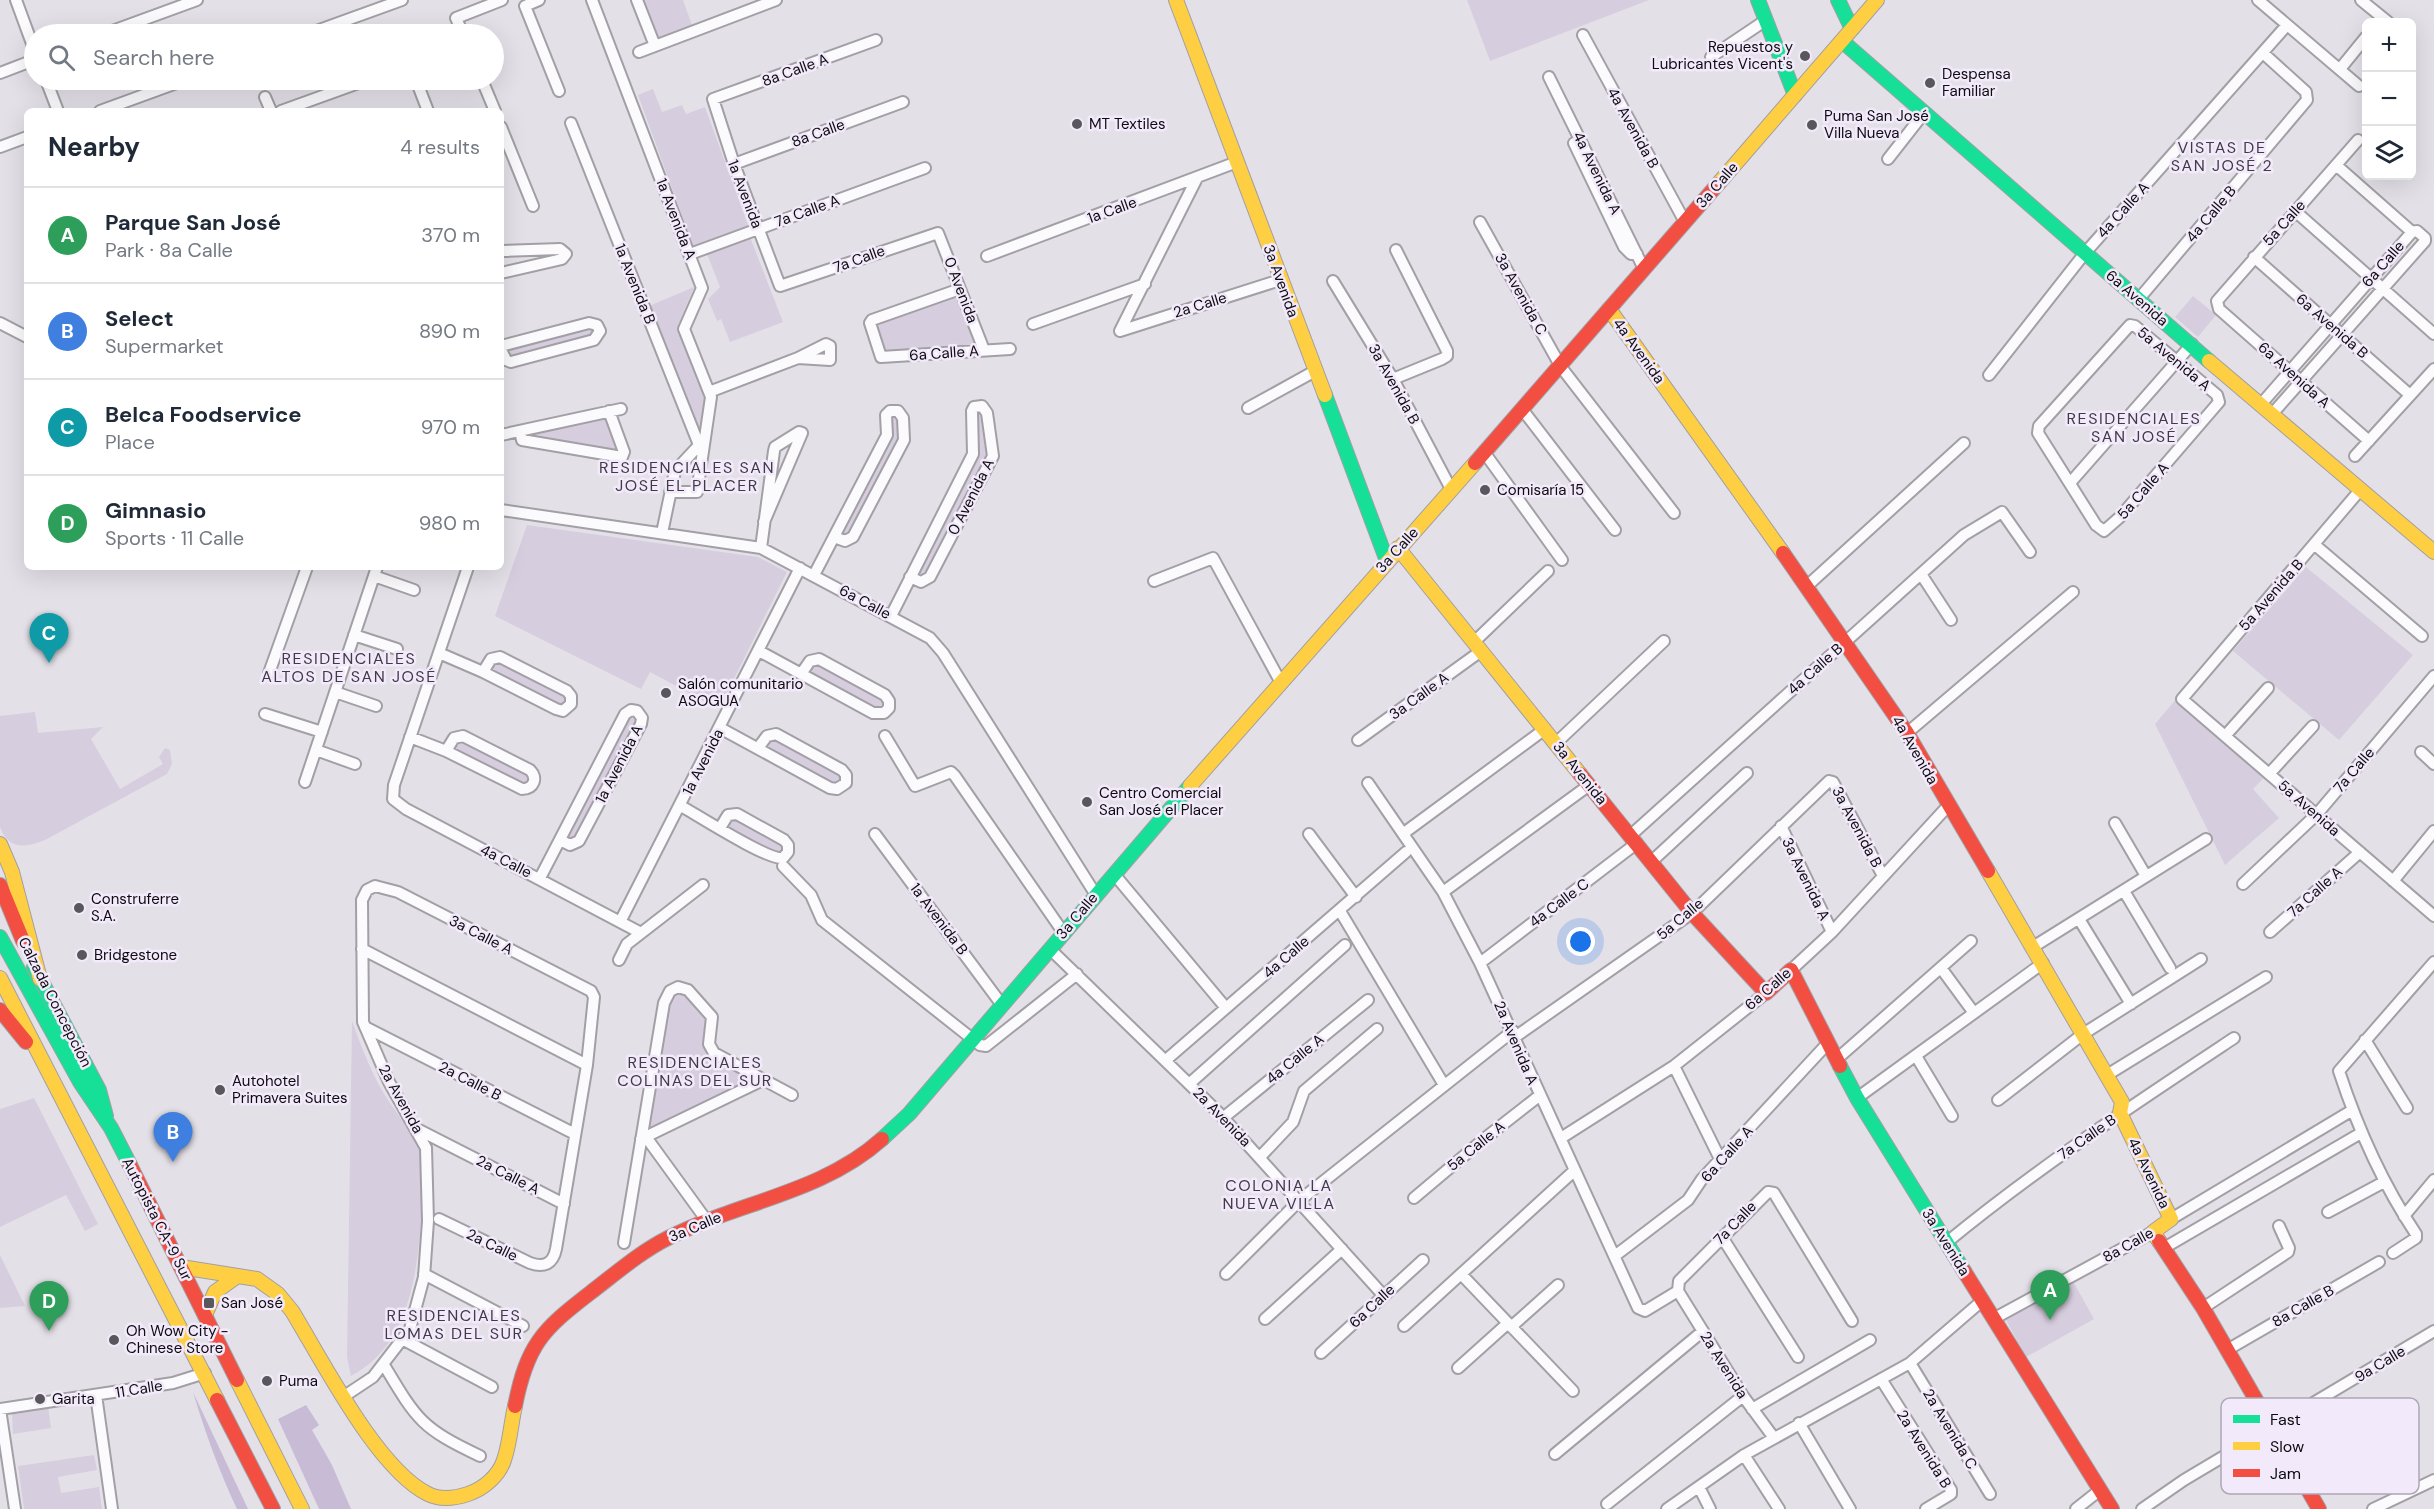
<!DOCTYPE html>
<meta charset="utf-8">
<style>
body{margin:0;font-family:"DM Sans",sans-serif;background:#f6f6f7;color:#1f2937}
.controls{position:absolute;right:18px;top:18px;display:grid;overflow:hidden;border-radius:9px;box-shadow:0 6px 24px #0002}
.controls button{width:54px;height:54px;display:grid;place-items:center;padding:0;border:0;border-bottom:2px solid #e0e1e3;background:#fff;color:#1f2937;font:30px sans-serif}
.you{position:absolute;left:1581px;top:942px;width:21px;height:21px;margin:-15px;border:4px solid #fff;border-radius:50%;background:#1a73e8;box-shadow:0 0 0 9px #1a73e833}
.badge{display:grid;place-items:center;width:39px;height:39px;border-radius:50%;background:#db2777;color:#fff;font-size:20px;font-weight:700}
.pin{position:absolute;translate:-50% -50px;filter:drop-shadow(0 2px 3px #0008)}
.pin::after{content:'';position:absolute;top:32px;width:21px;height:18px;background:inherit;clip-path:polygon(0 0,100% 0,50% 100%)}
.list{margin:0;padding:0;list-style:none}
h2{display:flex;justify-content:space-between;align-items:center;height:78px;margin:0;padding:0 24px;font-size:26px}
h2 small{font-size:20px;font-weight:400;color:#747a83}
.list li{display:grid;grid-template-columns:39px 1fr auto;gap:18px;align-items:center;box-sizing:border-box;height:96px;padding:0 24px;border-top:2px solid #e0e1e3}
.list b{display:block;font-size:22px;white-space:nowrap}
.list p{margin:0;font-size:20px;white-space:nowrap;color:#747a83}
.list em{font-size:20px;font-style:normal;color:#747a83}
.icon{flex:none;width:33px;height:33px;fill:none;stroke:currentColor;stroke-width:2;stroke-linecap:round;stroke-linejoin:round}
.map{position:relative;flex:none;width:2434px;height:1509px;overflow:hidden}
.search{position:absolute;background:#fff;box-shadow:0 6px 24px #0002;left:24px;top:24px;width:480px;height:66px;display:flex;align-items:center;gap:15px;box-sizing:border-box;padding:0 21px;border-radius:33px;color:#747a83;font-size:22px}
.panel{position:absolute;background:#fff;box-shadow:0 6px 24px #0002;left:24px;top:108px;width:480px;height:462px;border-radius:9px}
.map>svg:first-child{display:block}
.green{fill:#d6cdde}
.forest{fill:#c8bbd5}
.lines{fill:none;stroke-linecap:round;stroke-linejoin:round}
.street-casing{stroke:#a29fa5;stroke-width:14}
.fast-casing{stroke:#a29fa5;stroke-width:16}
.slow-casing{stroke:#a29fa5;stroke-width:16}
.jam-casing{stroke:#a29fa5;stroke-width:16}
.street{stroke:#fbfafc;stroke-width:10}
.fast{stroke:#16e098;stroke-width:14}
.slow{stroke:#ffcf43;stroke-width:14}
.jam{stroke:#f24e42;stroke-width:14}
.poi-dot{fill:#59565c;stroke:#f2eafa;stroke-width:2}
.labels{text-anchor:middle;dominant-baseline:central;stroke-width:5;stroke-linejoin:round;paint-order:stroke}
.poi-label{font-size:15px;fill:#0e0b10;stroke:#f2eafa;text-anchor:start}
.street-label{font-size:15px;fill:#0e0b10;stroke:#f2eafa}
.neighbourhood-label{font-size:16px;letter-spacing:1.5px;fill:#413a47;stroke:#f2eafa}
.key{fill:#f2eafa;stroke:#aea7b4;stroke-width:1.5}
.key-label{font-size:16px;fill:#0e0b10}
</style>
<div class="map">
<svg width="2434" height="1509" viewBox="0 0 2434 1509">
<rect width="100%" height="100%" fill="#e4e0e8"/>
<path class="green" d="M643,0H683L692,25L657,39Z
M1467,0H1649L1490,61Z
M653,89L662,112L682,105L686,114L705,107L749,228L694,249L638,95Z
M750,237L783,322L730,342L721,319L717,321L708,299L720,287L707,254Z
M694,287L678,325L706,397L699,437L649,306Z
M960,289L984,350L885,358L870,321Z
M2193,296L2216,315L2198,337L2175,317Z
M589,323L600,334L512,362L501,350Z
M980,406L993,456L930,577H910L973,454L972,411Z
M895,410L904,440L853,537H834L887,435L885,418Z
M609,411L624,452L522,440L520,431Z
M527,525L758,557L787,572L719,709L650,672L641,689L495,616Z
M2306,567L2413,655L2339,740L2233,651Z
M493,658L567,691L566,709L483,672Z
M813,660L885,695L884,713L801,674Z
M2177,698L2265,777L2253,789L2279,818L2225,865L2155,724Z
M629,711L642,718L579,841L560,840Z
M35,712L38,733L103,727L91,739L120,789L163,764L159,757L165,748L170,750L172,764L167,774L45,840C25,848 9,850 0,827V716Z
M770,734L842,770L841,788L758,748Z
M454,738L530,770L529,788L446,751Z
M728,815L784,840L783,858L720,828Z
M679,992L689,996L707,1020L706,1054L741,1070L745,1076L741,1086L652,1128L649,1123L670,1002L673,996Z
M352,1021C361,1045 370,1070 383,1092C394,1111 410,1127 418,1147C426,1170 423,1200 421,1224C416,1280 407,1347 351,1376L347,1357Z
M34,1098L98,1224L85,1231L66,1195L0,1227V1109Z
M0,1255L25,1306L0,1308Z
M2074,1283L2094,1319L2026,1357L2006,1320Z
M48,1407L51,1428L13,1434L12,1413Z
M94,1455L97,1470L58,1477L61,1493L99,1487L102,1509H24L18,1466Z"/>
<path class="forest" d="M193,1392L248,1509H237C219,1471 205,1432 193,1392Z
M306,1405L319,1425L312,1430L332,1465L351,1509H319L278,1419Z"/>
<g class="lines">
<g class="street-casing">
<path id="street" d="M16,0L34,49
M539,0L525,6L559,91
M592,0L702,288L684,329L711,397L697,492H670
M637,0L655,46
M2258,0L2359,86
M2361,0L2388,22
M104,34L197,0
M308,34L402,0
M463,34L456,18L502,0
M1583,35L1685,222
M876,40L713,99L734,164L780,286L938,233L984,350
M639,52L776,0
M1711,57L1766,20
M2340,69L2366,37
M0,73L34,60
M1549,77L1644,269
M46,80L58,111
M416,80L428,111
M482,80L495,111
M265,97L271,111
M100,111L185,80
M281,111L367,80
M571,123L699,445
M501,127L533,206
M2358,140L2217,301L2219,309L2369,441
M1574,143L1624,247L1631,254H1637
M0,147L27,137
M1888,159L1924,113
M734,164L903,102
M2336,165L2412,232
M2295,211L2434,334
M1480,222L1561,367L1674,513
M501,251L560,249L566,254L562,259L501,273
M690,254L925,168
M987,256L1237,162
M2254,257L2410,395
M1333,281L1393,379L1451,489
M960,289L872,320L870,323L881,357L1010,349
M2138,300L2307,100L2306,92L2263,53
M0,323L27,337
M1033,324L1145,284
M2130,325L2135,326L2217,395L2219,402L2120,517L2104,531L2096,525L2038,433L2039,426Z
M1120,331L1197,178
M1120,331L1280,280
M501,346L589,323L597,325L600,331L594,340L511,362L506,360L501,350
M1989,375L2085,253L2287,25
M1393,379L1442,359L1447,356V351L1396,250
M709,392L798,358L830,360V346L826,344L798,358
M2262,403L2412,232L2417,231L2425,238V241L2273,413
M1248,408L1315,371
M1522,409L1615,530
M520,431L522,440L622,457L624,452L609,411
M501,435L621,409
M1484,452L1562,560
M2355,456L2434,369
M2070,483L2192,344
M2361,489L2182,699L2434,916
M501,510L761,548L930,638L943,653L1096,895
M662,533L675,471L703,441
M2315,545L2422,636
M761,548L774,451L775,447L799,432L802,433L764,522
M468,567L394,785L393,799L406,809L641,933
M1921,574L1951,620
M814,575L887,435L886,415L890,411H898L903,418L904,440L853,537L845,541L834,537
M374,576L414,590
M1154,581L1213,558L1280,681
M1807,586L1964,443
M891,616L973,454L972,411L974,407L982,406L987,413L993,456L930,577L921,582L910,577
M354,635L397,649
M1474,642L1548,571
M759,651L873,713H884L889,708V701L885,695L819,659L810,661L801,674
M439,653L483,672L556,709L563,711L571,704V696L567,691L500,657L491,659L483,672
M269,673L307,567
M335,692L376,706
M265,714L322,732
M720,728L830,788L837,789L846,783V775L842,770L776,734L767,736L758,748
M1907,733L2073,592
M885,736L915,786L951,772L955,776L1063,932
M2225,736L2268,688
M410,737L446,751L522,789C534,789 538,778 530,770L463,736L454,738L446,751
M1358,740L1481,651
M1556,743L1664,641
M316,750L355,764
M2421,752L2434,764
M2269,774L2313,726
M305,782L377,567
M1368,783L1443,892L1480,963L1638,1308L1645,1311L1678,1291L1679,1281L1768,1192L1774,1193L1852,1321
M681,806C697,815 769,861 783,858L788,852V845L784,840L737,814L728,815L720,828
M2115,823L2146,876
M1781,826L1832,932
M1404,833L1545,729
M875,834L1002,1005
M1309,834L1356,897
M1631,835L1964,535L2002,512L2030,552
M1651,862L1747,773
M783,866L811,895L822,920L980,1045L986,1046L1077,974
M1114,874L1226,1008
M540,878L625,714L631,710L637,711L642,718L641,724L579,841L570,845L560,840
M2393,881L2434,831
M2243,884L2317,814L2434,676
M2124,891L2170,968
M1443,892L1588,786
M1340,911L1444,1085
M2079,919L2131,1004
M620,922L800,568
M2270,932L2360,852
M2033,947L2206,839
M362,949L587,1065
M1050,949L1218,1112L1383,1295
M619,960L627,944L703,885
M1480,963L1637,843
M1941,968L1974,1013
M1791,970L1832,932L1947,807
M365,1027L575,1134
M1515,1037L1692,913L1829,781L1833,782L1883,876
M2365,1040L2407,1108
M1916,1056L1952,1116
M1838,1058L1971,941
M1166,1060L1406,852
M1674,1066L1721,1161
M2107,1075L2266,977
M1189,1084L1345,945
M1857,1098L2043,963
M1998,1100L2083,1034L2201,959
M1223,1118L1368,1000
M417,1129L564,1204
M646,1137L707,1221
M1561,1138L1674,1066L1766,993
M641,1139L763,1080
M1260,1157L1293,1122L1304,1091L1377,1029
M1414,1198L1484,1139L1539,1096
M2328,1212L2384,1182
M2404,1216L2434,1180
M2171,1219L2351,1111
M1722,1237L1798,1357
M624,1243L664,1003L670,991L678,987L688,990L712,1017L709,1044L714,1053L792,1095
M1946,1243C2037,1168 2136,1103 2234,1038
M2164,1248L2361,1133
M2393,1253L2416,1238V1234C2382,1183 2358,1129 2339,1071L2434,962
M1616,1255L1688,1200L1702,1179L1828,1043
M424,1274L523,1326
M1226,1274L1300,1200L1513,1031
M1461,1274L1573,1391
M1678,1291L1743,1396L1774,1438
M2203,1308L2288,1252L2289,1248L2279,1226
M1995,1318L2153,1232
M1265,1319L1342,1249
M1404,1326L1575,1170
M1511,1327L1558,1285
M404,1340L492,1387
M2227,1350L2379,1262
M1321,1353L1423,1260
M1910,1363L1990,1494
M384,1365C417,1420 421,1428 480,1456
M1458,1368L1507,1324
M1881,1379L1951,1490V1494L1926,1509
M96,1395L112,1509
M346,1395L373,1377L410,1329L424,1277L428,1221L426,1148L389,1082L363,1022L362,900L367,890L375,886L398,892L591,991L594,997L587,1065L556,1249C553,1264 544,1268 530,1263L439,1219
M0,1409L173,1383L205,1373
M0,1409L15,1509
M1752,1409L1870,1340
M1799,1423L1850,1509
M1555,1454L1703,1331
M1744,1455L1779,1509
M2303,1480L2394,1426
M1699,1487L1710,1509
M1607,1504L1743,1396
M1667,1509L1744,1455L1910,1363L1983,1300
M2076,1509L2100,1490
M2142,1509L2184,1480L2434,1331
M2373,1509L2434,1480"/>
</g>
<g class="fast-casing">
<path id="fast" d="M1758,0L1795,95
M1838,0L1852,29
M1842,41L2209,361
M1325,395L1387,561
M0,937L80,1082L111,1128L130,1165
M34,967L99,1090L106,1116
M1840,1066L1857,1098L1964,1271
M882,1139L909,1114L1190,786"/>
</g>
<g class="slow-casing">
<path id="slow" d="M1176,0L1325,395
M1718,184L1877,0
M1609,309L1783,553
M2209,361L2434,552
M1398,548L1580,774
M1190,786L1475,463
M0,844L12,872L40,979
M1988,871L2122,1102L2120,1113L2171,1219L2153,1232L2159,1241
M0,978L217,1400
M181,1267L257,1279L278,1294L292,1311C322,1360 377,1469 428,1494C440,1500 456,1498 468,1494C483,1489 499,1476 504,1460C510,1443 511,1423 515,1406
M205,1315L215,1292L236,1277
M237,1380L302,1509"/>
</g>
<g class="jam-casing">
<path id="jam" d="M1475,463L1718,184
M1783,553L1907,733L1988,871
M1580,774L1692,913L1766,993L1791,970L1840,1066
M0,885L23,941
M0,1010L26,1042
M130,1165L237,1380
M2159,1241L2203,1308L2319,1509
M1964,1271L2112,1509
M217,1400L273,1509
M515,1406C527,1345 542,1330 590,1293C615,1274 640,1252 668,1238C738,1202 822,1193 882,1139"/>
</g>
<use href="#street" class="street"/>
<use href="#fast" class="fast"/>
<use href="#slow" class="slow"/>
<use href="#jam" class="jam"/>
</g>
<g class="poi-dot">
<circle cx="1805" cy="56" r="6"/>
<circle cx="1930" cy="83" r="6"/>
<circle cx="1077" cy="124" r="6"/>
<circle cx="1812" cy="125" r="6"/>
<circle cx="1485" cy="490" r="6"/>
<circle cx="666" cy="693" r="6"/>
<circle cx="1087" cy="802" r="6"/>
<circle cx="79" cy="908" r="6"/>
<circle cx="82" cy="955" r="6"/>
<circle cx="220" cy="1090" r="6"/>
<rect x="203" y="1297" width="12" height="12" rx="3"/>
<circle cx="114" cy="1340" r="6"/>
<circle cx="267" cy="1381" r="6"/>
<circle cx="40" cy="1399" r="6"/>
</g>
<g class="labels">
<g class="poi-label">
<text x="1793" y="47" text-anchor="end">Repuestos y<tspan x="1793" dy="17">Lubricantes Vicent's</tspan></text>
<text x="1942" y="74">Despensa<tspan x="1942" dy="17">Familiar</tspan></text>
<text x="1824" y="116">Puma San José<tspan x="1824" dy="17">Villa Nueva</tspan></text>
<text x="1089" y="124">MT Textiles</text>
<text x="1497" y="490">Comisaría 15</text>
<text x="678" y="684">Salón comunitario<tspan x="678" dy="17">ASOGUA</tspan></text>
<text x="1099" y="793">Centro Comercial<tspan x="1099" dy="17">San José el Placer</tspan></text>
<text x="91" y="899">Construferre<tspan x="91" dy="17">S.A.</tspan></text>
<text x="94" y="955">Bridgestone</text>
<text x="232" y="1081">Autohotel<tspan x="232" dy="17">Primavera Suites</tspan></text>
<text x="221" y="1303">San José</text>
<text x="126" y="1331">Oh Wow City -<tspan x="126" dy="17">Chinese Store</tspan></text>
<text x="279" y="1381">Puma</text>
<text x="52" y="1399">Garita</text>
</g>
<g class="street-label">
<text transform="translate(795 70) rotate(-20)">8a Calle A</text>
<text transform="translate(1633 128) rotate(61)">4a Avenida B</text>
<text transform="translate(818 133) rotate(-20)">8a Calle</text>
<text transform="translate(1597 173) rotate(64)">4a Avenida A</text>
<text transform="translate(1717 185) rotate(-49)">3a Calle</text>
<text transform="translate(745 194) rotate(69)">1a Avenida</text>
<text transform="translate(1112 210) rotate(-20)">1a Calle</text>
<text transform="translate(2123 210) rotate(-48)">4a Calle A</text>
<text transform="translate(807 211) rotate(-20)">7a Calle A</text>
<text transform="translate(2211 214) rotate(-50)">4a Calle B</text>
<text transform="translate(676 219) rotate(69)">1a Avenida A</text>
<text transform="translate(2284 223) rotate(-48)">5a Calle</text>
<text transform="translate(859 259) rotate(-20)">7a Calle</text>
<text transform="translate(2383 264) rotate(-49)">6a Calle</text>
<text transform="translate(1281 281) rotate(70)">3a Avenida</text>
<text transform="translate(635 284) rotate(68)">1a Avenida B</text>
<text transform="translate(961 290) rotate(69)">0 Avenida</text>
<text transform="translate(1521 294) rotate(61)">3a Avenida C</text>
<text transform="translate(2137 298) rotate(41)">6a Avenida</text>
<text transform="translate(1200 305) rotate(-17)">2a Calle</text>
<text transform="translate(2332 326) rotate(41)">6a Avenida B</text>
<text transform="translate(1639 351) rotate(54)">4a Avenida</text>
<text transform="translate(944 353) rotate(-4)">6a Calle A</text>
<text transform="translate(2174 359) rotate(40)">5a Avenida A</text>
<text transform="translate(2294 375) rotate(42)">6a Avenida A</text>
<text transform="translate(1394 384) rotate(61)">3a Avenida B</text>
<text transform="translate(2143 491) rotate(-49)">5a Calle A</text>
<text transform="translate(971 497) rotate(-63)">0 Avenida A</text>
<text transform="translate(1397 550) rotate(-48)">3a Calle</text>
<text transform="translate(2271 595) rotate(-49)">5a Avenida B</text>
<text transform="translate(865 602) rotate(28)">6a Calle</text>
<text transform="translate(1815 669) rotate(-42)">4a Calle B</text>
<text transform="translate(1419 696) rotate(-36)">3a Calle A</text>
<text transform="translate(1915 750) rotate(60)">4a Avenida</text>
<text transform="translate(703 762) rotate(-63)">1a Avenida</text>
<text transform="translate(619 764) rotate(-63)">1a Avenida A</text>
<text transform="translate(2354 770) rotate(-50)">7a Calle</text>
<text transform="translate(1580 773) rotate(51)">3a Avenida</text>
<text transform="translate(2309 808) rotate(41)">5a Avenida</text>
<text transform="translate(1857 827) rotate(62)">3a Avenida B</text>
<text transform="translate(506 861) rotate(27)">4a Calle</text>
<text transform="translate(1806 879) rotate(64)">3a Avenida A</text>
<text transform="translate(2315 892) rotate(-42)">7a Calle A</text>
<text transform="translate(1559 903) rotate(-37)">4a Calle C</text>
<text transform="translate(1077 916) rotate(-50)">3a Calle</text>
<text transform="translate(939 919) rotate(53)">1a Avenida B</text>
<text transform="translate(1680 919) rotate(-40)">5a Calle</text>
<text transform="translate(481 935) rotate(27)">3a Calle A</text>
<text transform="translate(1286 957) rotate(-41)">4a Calle</text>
<text transform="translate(1768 989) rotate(-41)">6a Calle</text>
<text transform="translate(55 1002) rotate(63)">Calzada Concepción</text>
<text transform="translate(1516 1043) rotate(67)">2a Avenida A</text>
<text transform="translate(1295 1059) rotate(-39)">4a Calle A</text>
<text transform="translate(470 1081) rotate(27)">2a Calle B</text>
<text transform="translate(401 1099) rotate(61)">2a Avenida</text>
<text transform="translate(1222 1117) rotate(46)">2a Avenida</text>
<text transform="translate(2087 1137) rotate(-35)">7a Calle B</text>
<text transform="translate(1476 1146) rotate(-39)">5a Calle A</text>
<text transform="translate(1727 1154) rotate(-48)">6a Calle A</text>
<text transform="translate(2149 1173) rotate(64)">4a Avenida</text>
<text transform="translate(508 1175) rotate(27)">2a Calle A</text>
<text transform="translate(157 1219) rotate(63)">Autopista CA-9 Sur</text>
<text transform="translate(1735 1223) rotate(-46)">7a Calle</text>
<text transform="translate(695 1227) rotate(-23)">3a Calle</text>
<text transform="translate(1946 1242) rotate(58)">3a Avenida</text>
<text transform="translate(492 1245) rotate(26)">2a Calle</text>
<text transform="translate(2128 1245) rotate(-29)">8a Calle</text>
<text transform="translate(1372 1306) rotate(-43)">6a Calle</text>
<text transform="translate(2303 1306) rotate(-30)">8a Calle B</text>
<text transform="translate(2380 1364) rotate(-31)">9a Calle</text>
<text transform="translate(1724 1365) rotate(58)">2a Avenida</text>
<text transform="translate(139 1389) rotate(-9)">11 Calle</text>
<text transform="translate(1950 1429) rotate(59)">2a Avenida C</text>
<text transform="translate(1924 1449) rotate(58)">2a Avenida B</text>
</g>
<g class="neighbourhood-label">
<text x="2222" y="147">VISTAS DE<tspan x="2222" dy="18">SAN JOSÉ 2</tspan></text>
<text x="2134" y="418">RESIDENCIALES<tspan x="2134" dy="18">SAN JOSÉ</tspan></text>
<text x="687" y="467">RESIDENCIALES SAN<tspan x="687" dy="18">JOSÉ EL PLACER</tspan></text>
<text x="349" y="658">RESIDENCIALES<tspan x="349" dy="18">ALTOS DE SAN JOSÉ</tspan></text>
<text x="695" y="1062">RESIDENCIALES<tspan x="695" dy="18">COLINAS DEL SUR</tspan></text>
<text x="1279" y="1185">COLONIA LA<tspan x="1279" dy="18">NUEVA VILLA</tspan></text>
<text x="454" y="1315">RESIDENCIALES<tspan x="454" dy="18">LOMAS DEL SUR</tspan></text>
</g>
</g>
<rect x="2221" y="1398" width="198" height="96" rx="9" class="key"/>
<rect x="2233" y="1415" width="27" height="8" fill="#16e098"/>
<rect x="2233" y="1442" width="27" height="8" fill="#ffcf43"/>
<rect x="2233" y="1469" width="27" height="8" fill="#f24e42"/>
<g class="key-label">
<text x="2270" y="1425">Fast</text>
<text x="2270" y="1452">Slow</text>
<text x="2270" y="1479">Jam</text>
</g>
</svg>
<div class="controls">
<button>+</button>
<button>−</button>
<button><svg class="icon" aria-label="layers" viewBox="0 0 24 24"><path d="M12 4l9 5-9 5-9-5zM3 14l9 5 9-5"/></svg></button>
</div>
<div class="you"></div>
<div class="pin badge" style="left:2050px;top:1320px;background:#2e9e5b">A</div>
<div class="pin badge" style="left:173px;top:1162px;background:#3f7fe0">B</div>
<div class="pin badge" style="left:49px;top:663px;background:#0f9aa8">C</div>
<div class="pin badge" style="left:49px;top:1331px;background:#2e9e5b">D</div>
<div class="search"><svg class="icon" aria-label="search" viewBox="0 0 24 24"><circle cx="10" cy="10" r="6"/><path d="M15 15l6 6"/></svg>Search here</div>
<section class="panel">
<h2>Nearby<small>4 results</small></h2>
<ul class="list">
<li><span class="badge" style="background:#2e9e5b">A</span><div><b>Parque San José</b><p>Park · 8a Calle</p></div><em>370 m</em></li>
<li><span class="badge" style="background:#3f7fe0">B</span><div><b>Select</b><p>Supermarket</p></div><em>890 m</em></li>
<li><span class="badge" style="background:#0f9aa8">C</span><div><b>Belca Foodservice</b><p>Place</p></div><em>970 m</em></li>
<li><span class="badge" style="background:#2e9e5b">D</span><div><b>Gimnasio</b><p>Sports · 11 Calle</p></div><em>980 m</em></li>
</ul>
</section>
</div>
